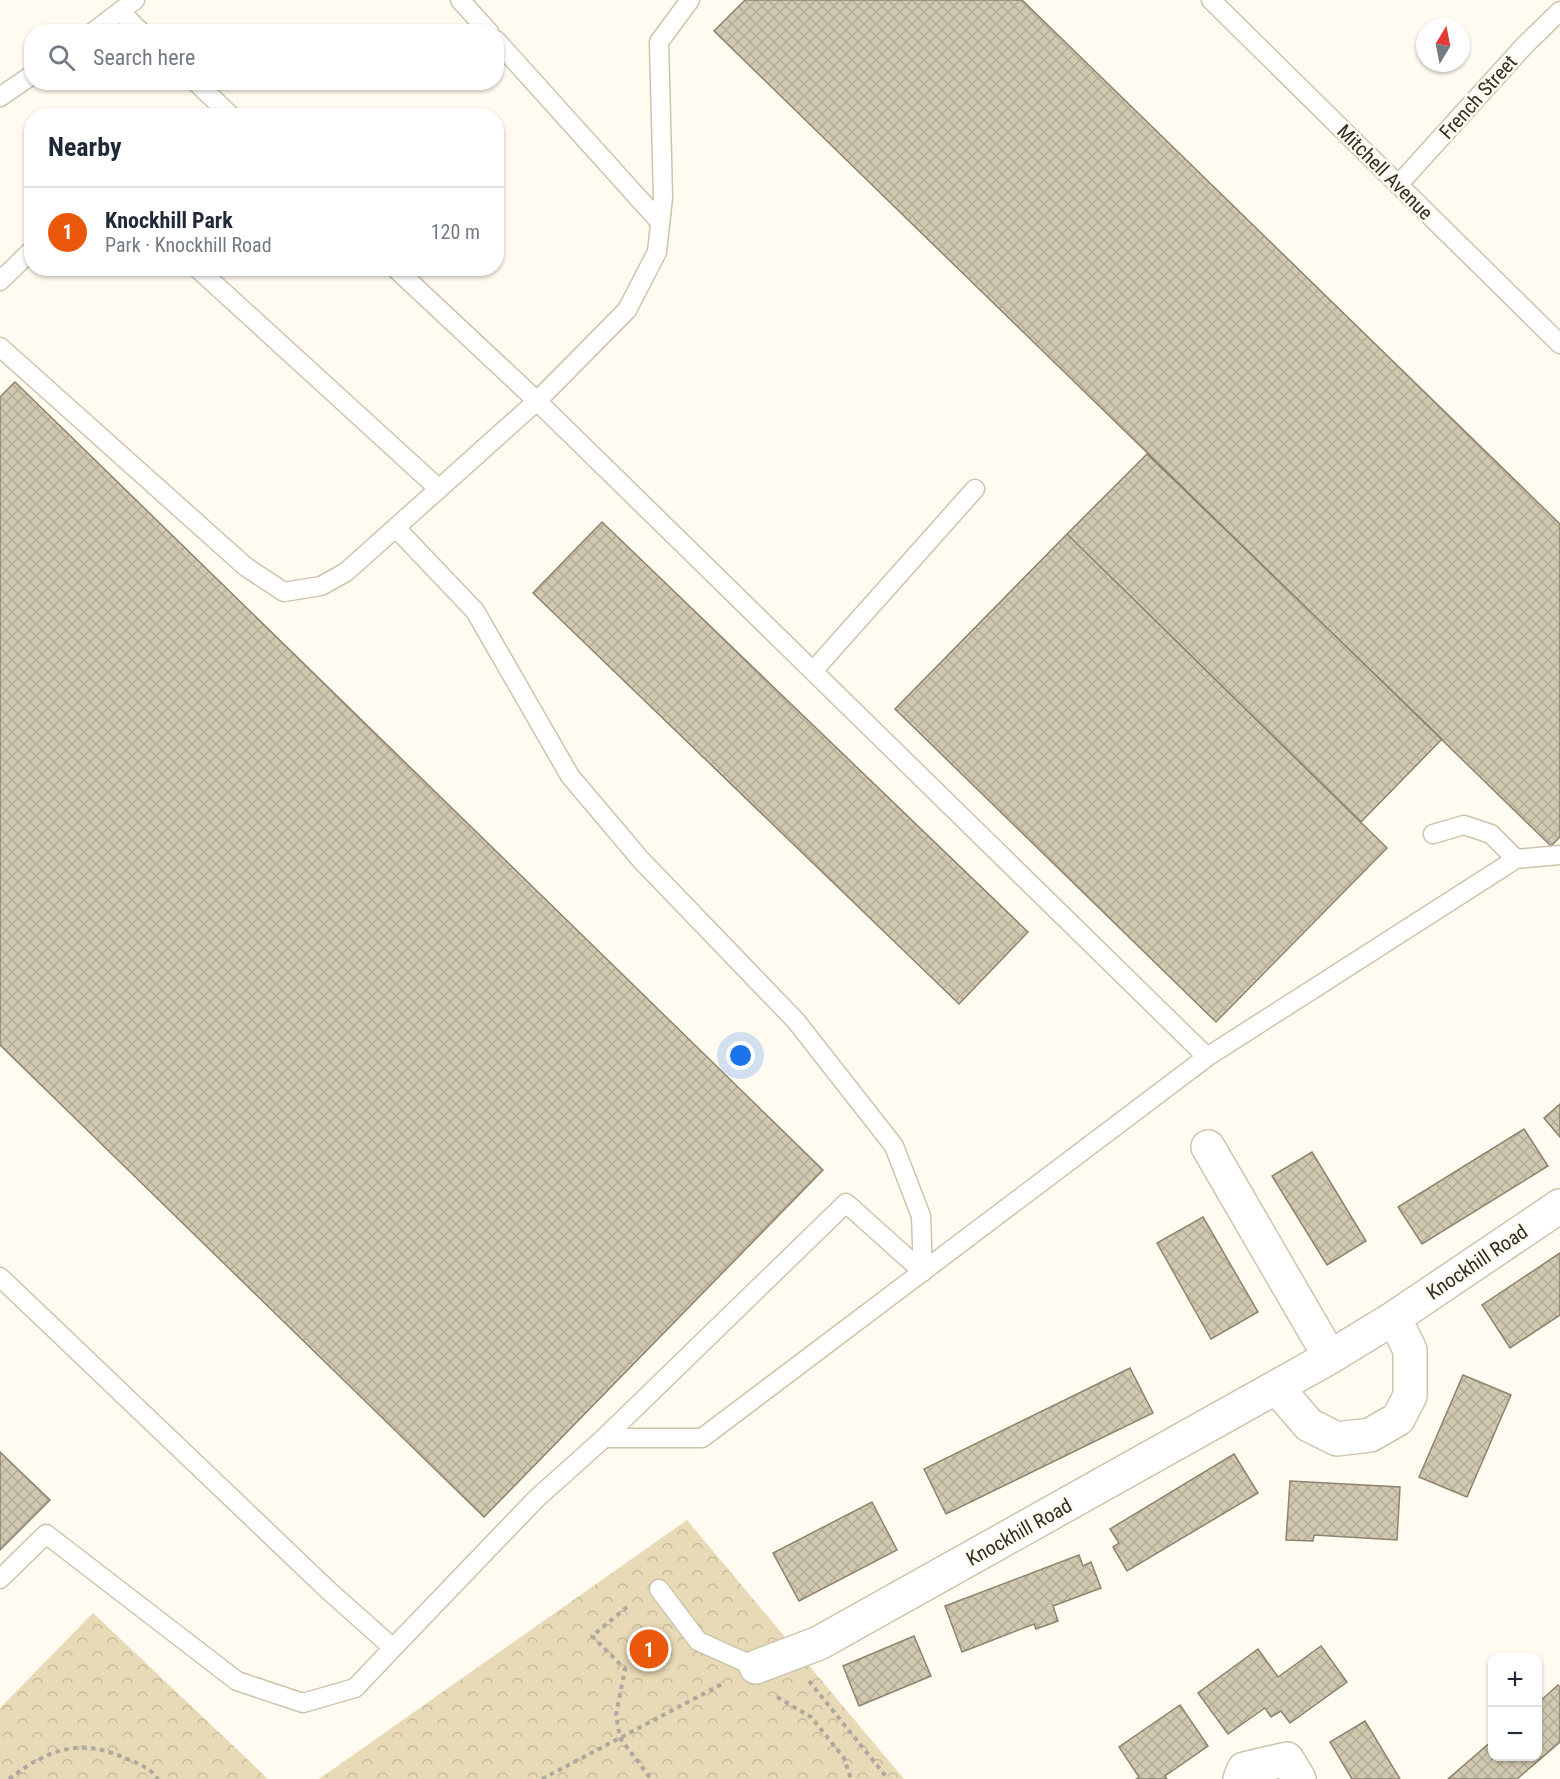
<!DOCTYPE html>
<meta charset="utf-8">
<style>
body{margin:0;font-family:"Roboto Condensed",sans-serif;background:#f2f2f3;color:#1f2937}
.controls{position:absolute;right:18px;bottom:18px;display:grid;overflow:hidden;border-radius:12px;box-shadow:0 2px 4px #0004}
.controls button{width:54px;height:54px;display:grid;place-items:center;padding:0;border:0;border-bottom:2px solid #e0e1e3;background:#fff;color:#1f2937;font:30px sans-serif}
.compass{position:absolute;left:1416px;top:18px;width:54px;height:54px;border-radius:50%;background:#fff;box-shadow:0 2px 4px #0004;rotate:10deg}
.you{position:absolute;left:741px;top:1056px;width:21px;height:21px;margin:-15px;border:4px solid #fff;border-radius:50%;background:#1a73e8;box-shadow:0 0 0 9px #1a73e833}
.badge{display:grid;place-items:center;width:39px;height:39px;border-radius:50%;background:#ea580c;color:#fff;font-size:20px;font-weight:700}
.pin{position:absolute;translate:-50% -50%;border:3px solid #fff;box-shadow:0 2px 6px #0006}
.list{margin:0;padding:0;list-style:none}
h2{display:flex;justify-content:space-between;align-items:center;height:78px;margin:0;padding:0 24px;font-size:26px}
h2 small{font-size:20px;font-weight:400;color:#747a83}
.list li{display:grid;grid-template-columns:39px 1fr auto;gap:18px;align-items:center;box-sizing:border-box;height:90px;padding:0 24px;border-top:2px solid #e0e1e3}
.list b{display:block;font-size:22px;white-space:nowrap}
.list p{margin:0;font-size:20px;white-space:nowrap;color:#747a83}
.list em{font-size:20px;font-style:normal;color:#747a83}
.icon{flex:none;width:33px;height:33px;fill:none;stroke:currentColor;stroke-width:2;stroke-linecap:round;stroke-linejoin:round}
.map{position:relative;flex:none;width:1560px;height:1779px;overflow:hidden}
.search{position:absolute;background:#fff;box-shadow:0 2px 4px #0004;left:24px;top:24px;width:480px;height:66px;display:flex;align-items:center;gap:15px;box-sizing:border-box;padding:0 21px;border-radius:24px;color:#747a83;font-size:22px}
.panel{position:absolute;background:#fff;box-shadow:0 2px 4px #0004;left:24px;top:108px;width:480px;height:168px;border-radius:24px}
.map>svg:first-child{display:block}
.forest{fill:url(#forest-crowns)}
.building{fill:url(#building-cross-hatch);stroke:#8c846e;stroke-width:1.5}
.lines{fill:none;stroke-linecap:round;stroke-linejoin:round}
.service-casing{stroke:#cdc4ac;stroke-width:21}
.minor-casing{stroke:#cdc4ac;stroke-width:36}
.path{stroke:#ada99f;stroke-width:4;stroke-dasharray:4.5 4.5;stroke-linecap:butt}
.service{stroke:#fff;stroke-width:18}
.minor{stroke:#fff;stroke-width:33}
.labels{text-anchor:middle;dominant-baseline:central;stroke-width:5;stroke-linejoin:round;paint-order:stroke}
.street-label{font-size:20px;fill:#322f25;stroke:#fffbf1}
</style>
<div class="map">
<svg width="1560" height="1779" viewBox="0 0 1560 1779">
<defs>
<pattern id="forest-crowns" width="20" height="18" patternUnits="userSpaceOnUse" patternTransform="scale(1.5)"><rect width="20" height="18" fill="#e8dab6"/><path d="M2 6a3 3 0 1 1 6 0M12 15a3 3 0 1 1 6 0" fill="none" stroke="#c7bb9c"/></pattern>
<pattern id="building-cross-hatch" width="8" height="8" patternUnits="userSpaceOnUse" patternTransform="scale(1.5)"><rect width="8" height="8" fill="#d1c8b0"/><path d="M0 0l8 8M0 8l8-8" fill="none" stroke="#b4ac97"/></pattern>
</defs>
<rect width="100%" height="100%" fill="#fffbf1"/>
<path class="forest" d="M687,1520L904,1779H319Z
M93,1613L268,1779H0V1708Z"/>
<path class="building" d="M745,0H1022L1560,524V837L1551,846L714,31Z
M15,382L823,1170L484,1517L0,1045V397Z
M1147,454L1442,739L1361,822L1067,534Z
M602,522L1028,932L959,1004L533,593Z
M1067,534L1387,848L1216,1022L895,709Z
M1560,1104V1137L1544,1118Z
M1524,1129L1548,1166L1422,1244L1398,1207Z
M1312,1152L1366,1241L1327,1265L1272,1176Z
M1203,1217L1258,1312L1211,1339L1157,1243Z
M1560,1253V1315L1510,1348L1482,1305Z
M1130,1368L1153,1413L946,1514L924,1469Z
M1463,1375L1511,1395L1467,1497L1419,1477Z
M0,1452L50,1500L0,1550Z
M1234,1454L1258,1493L1127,1571L1113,1547L1119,1543L1110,1529Z
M1290,1481L1400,1487L1397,1540L1314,1535L1313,1541L1286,1540Z
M872,1502L897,1550L799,1601L773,1553Z
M1079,1555L1083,1566L1091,1562L1101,1588L1053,1606L1058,1621L1036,1629L1034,1624L962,1652L945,1606Z
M914,1636L931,1676L859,1706L843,1666Z
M1321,1646L1347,1682L1290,1723L1281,1711L1271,1717L1265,1708L1228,1734L1198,1693L1258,1649L1278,1677Z
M1558,1685L1560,1687V1742L1517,1779H1448L1492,1741V1756H1538V1703Z
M1180,1705L1208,1746L1165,1776L1167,1779H1136L1139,1777L1119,1747Z
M1365,1721L1400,1779H1352L1330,1742Z"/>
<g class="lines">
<g class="service-casing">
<path id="service" d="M460,0L489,32
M1211,0L1560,344
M121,12L141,32
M93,32L135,0
M496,40L660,222
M196,82L231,116
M0,97L32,75
M1398,185L1524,46L1560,11
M197,268L439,489
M395,268L537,401L1207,1057
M0,281L32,250
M0,347L246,567L284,592L321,586L346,572L537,401L627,310L657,252L663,197L659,42L690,0
M396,528L475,611L570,776L641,860L796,1021L894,1146L921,1216L923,1272L846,1203L604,1438
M813,671L975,489
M1433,834L1464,825L1491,834L1516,859
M0,1277L328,1590L393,1648L355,1688L303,1703L237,1681L46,1534L0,1579
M659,1589L698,1641L756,1667
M393,1648L536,1499L604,1438H702L1207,1057L1516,859L1560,855"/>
</g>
<g class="minor-casing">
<path id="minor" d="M1208,1147L1330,1357
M1277,1388L1309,1425L1337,1439L1370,1435L1398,1419L1410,1396V1350L1394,1318
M756,1667L819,1643L1330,1357L1394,1318L1560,1206
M1240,1779L1244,1769L1287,1759L1299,1779"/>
</g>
<path class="path" d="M627,1607L592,1636L625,1669L616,1715L620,1738L651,1779
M809,1681L888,1779
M777,1697L811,1717L844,1758L851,1779
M9,1779C48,1749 81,1737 127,1759C140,1764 150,1768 158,1779
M542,1779L724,1683"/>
<use href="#service" class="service"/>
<use href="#minor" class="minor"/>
</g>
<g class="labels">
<g class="street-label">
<text transform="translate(1478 97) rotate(-48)">French Street</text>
<text transform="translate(1385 172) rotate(45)">Mitchell Avenue</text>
<text transform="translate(1477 1262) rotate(-34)">Knockhill Road</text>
<text transform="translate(1019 1532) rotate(-29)">Knockhill Road</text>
</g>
</g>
</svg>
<div class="controls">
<button>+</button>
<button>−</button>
</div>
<svg class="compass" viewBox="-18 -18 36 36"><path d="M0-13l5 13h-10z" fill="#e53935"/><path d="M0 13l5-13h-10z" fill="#747a83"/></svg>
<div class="you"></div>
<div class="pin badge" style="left:649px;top:1649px">1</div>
<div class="search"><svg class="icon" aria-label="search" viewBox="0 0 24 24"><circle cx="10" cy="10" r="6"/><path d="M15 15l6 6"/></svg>Search here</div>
<section class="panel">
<h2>Nearby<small></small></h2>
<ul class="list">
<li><span class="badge">1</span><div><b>Knockhill Park</b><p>Park · Knockhill Road</p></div><em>120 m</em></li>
</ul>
</section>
</div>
